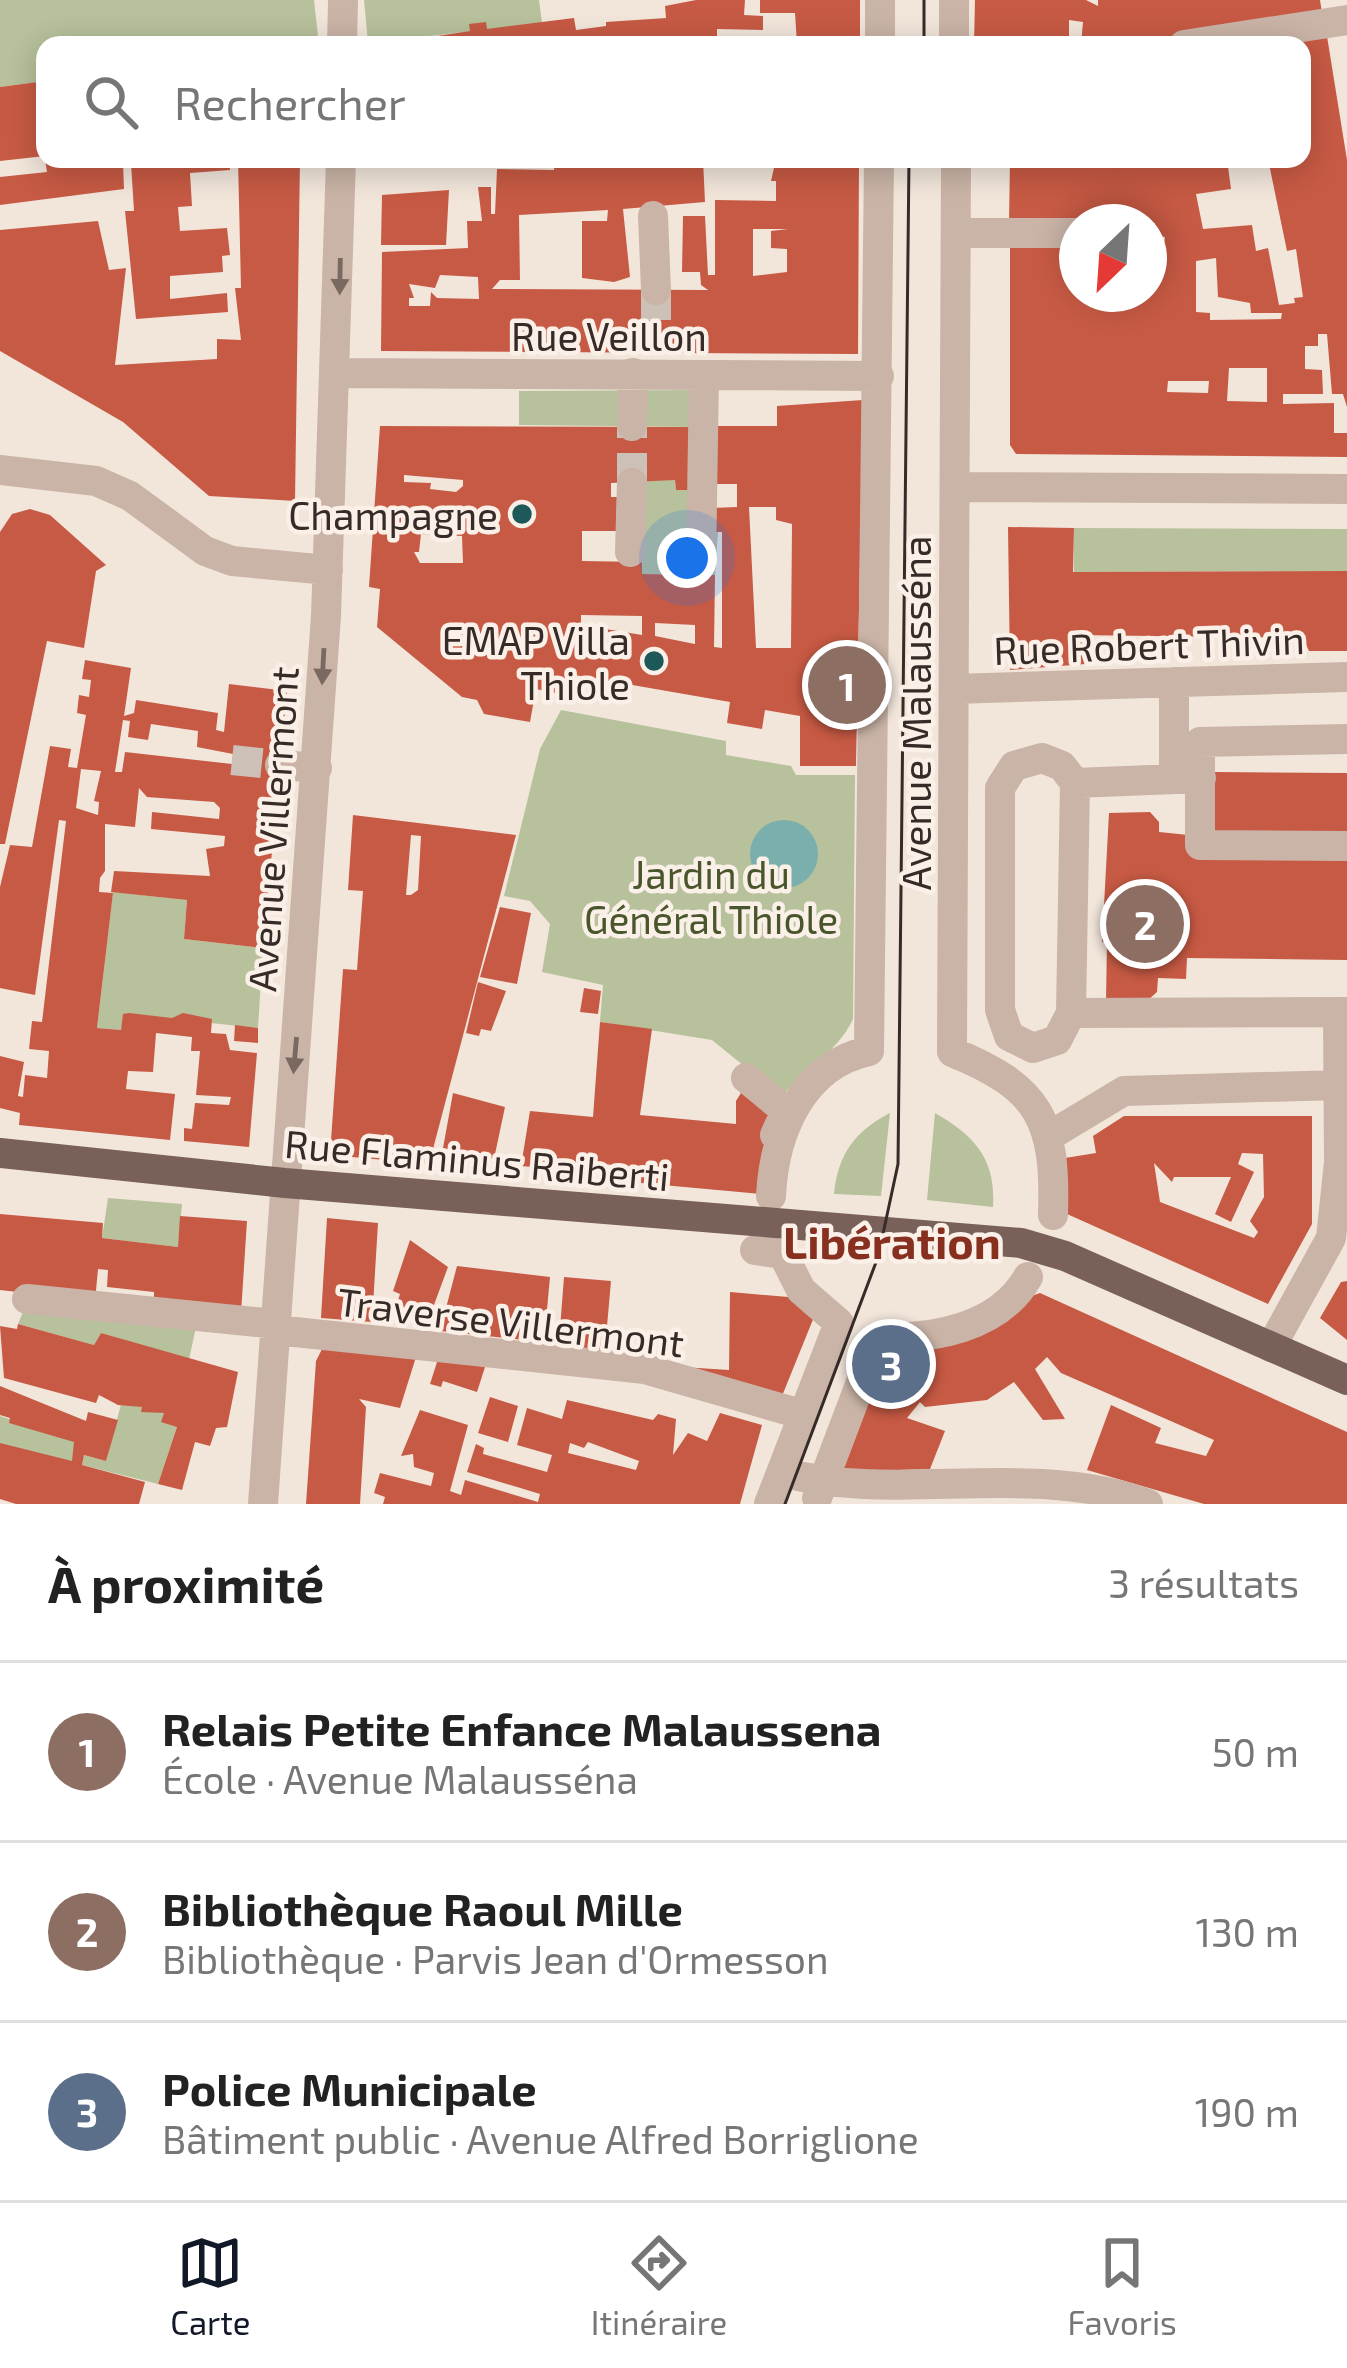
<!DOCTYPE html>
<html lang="fr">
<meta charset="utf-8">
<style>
body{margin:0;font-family:"Exo 2",sans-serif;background:#f6f6f6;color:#222}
.compass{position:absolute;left:1059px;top:204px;width:108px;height:108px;border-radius:50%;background:#fff;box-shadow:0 6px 30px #0003;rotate:205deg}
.you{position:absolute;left:687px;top:558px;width:42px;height:42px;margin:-30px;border:9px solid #fff;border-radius:50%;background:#1a73e8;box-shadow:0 0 0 18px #1a73e833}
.badge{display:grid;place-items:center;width:78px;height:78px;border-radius:50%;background:#111827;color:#fff;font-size:39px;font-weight:700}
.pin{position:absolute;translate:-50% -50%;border:6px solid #fff;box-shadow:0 3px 12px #0006}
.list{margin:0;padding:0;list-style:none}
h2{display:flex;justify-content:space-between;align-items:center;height:156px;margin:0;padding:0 48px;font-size:51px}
h2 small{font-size:39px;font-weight:400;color:#767676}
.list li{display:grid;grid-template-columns:78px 1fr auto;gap:36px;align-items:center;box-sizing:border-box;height:180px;padding:0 48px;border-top:3px solid #e0e0e0}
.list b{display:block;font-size:45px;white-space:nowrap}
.list p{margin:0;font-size:39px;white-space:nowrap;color:#767676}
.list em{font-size:39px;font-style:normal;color:#767676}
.icon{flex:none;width:66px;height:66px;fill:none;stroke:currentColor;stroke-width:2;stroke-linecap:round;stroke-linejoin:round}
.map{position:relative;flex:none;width:1347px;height:1504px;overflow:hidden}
.search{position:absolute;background:#fff;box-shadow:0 6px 30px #0003;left:36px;right:36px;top:36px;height:132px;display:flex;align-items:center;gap:30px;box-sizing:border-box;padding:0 42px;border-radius:24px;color:#767676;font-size:45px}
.sheet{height:696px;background:#fff}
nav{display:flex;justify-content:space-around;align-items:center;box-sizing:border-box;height:168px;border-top:3px solid #e0e0e0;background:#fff;font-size:33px;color:#767676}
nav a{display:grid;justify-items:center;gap:6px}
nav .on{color:#111827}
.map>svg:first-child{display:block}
.green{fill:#b7c19b}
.water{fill:#7aafae}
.building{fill:#c75a44;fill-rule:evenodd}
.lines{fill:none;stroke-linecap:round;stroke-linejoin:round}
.minor-tunnel{stroke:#cdc1b7;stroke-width:30;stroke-dasharray:30 15;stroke-linecap:butt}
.minor{stroke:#cab4a7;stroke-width:30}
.major{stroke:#796159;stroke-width:30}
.tram{stroke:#372b28;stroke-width:3}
.oneway{fill:#796961}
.poi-dot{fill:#1d5958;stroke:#faf0e8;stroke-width:4.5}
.labels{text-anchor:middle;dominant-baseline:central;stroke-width:9;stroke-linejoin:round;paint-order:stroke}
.street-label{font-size:39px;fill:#372b28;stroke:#faf0e8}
.poi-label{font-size:39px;fill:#372b28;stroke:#faf0e8;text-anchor:end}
.park-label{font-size:39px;fill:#49552b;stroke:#faf0e8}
.quarter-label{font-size:45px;font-weight:bold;fill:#873020;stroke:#faf0e8}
</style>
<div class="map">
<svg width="1347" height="1504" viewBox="0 0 1347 1504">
<rect width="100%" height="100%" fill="#f2e6db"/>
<path class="green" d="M0,0H314L319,45H45V81L0,87Z
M364,0H539L542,23L368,43Z
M704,390L703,427L519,425V391Z
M643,478L675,480L676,490H696L718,532L715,575L642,574Z
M1074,528L1347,529V571L1074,572Z
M561,710L726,741V755L791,766L796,775H855L853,1019C836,1055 806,1065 782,1097L712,1040L600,1022L603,985L542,972L550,924L530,901L504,896L540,749Z
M113,892L187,900L184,939L263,948L258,1028L124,1014L121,1030L97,1028Z
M890,1113L881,1196L834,1194C838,1154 855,1131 890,1113Z
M935,1113C975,1136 996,1159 993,1207L927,1200Z
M108,1198L182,1204L178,1247L102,1238Z
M25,1307L197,1322L189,1360L101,1333L94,1345L18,1324Z
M124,1393L168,1403L177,1427L158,1484L82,1465L84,1455L106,1461Z
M0,1416L80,1442L73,1472L0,1443Z"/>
<path class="water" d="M750 854a34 34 0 1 1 68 0a34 34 0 1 1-68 0Z"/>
<path class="building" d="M696,0H745L744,15L763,16V30L717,29V45H379L470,31L469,24L486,22L487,29L574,18L576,30L606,26V22L666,18L665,6Z
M760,0H860V45L797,44L795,13H760Z
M975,0H1086L1098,6V0H1320L1322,13L1153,45H1081L1083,22L1069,20V45H974Z
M1326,30L1347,160V407L1343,394H1332L1327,334H1318V346H1305V369L1322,370L1323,394H1283V404L1334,403V433H1347V457L1016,454L1010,445V248L1070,242L1071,260H1077V294H1149V261L1163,255L1165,237L1155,235V223L1149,222H1009L1010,159L1172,164L1173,159H1227L1231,189L1196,194L1203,229L1252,225L1256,251L1268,248L1279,305L1295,303L1294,298L1303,297L1296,249L1287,251L1268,159H1302V45H1271ZM1216,258L1218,297L1250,303L1251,313H1282L1281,319L1210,320V313L1196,312V261ZM1229,368H1267V402L1227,401ZM1168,381H1209L1208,393L1167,392Z
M45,81V156L0,161V87Z
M45,159H229L230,170L190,173L192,206L178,207L180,231L227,228L230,255L222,256L223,272L170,276V299L227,293L228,312L136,319L125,211H134L131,163H123L124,189L0,205V177L47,172Z
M238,159H300L295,501L209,496L123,422L0,351V230L98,221L109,270L126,268L115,365L217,359V339L241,340L235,288H241Z
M382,159H451V163L382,167Z
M555,159H703L705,202L623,209L630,277L614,282L582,278V221H607L608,210L519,215L520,280H500L492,289L708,290L701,285L700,272H682L683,216H705L708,275H715V200L776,201V181H771L776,159H859L858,354L381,351L382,252L468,248L467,221H482L478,187H491V214H495L497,169L554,170ZM753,229H788L771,231V248L787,249V272L753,276ZM440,275L478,277L479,299L437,298L431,292L430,306H409V298H414L409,284L435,288Z
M449,190L446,245H381L382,195Z
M863,400L856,766H800V716L765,710L762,729L727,723L730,702L569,674L565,695L536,689L530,722L484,714L477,700L462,697L377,627L380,589L369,587L380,426L699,427L696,490H676L675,480L611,483V497H617L616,531H582V561L642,562V574L715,575L714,647L722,648V532H710V508L737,507V484H711L712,426H777V406ZM404,475L463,480V486L456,492L430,489L431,483L404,482ZM749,507H776V520L792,524L791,648H756ZM421,534L462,536L463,563H420L414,552H419ZM581,615L642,616V635L581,625ZM655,623L695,625V644L655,636Z
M30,509L50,515L106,565L96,571L84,648L47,641L5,844H0V532L12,514Z
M1008,527L1074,528L1073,572L1347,571V651H1309L1303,638L1075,635V642L1097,644L1098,663L1010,670Z
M85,660L131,668L124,716L134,713L136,700L218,713L216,730L224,732L229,684L287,691L263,948L184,939L187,900L111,892L114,871L210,876L206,849L224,846L225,836L151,829L152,812L219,819L220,808L214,802L147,797L139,788L135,827L105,824V871L100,878L99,892L113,893L97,1028L121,1030L123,1014L129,1013L172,1018L183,1013L212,1019L211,1033L226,1034L230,1050L257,1053L249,1147L184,1141V1128L192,1129L195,1103L229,1105L231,1097L196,1095L200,1051H191L192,1037L156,1033L153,1072L128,1071L126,1089L175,1094L170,1140L19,1125L20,1113L0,1108V1056L24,1062L18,1096L23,1097L25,1075L47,1078L49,1051L29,1049L32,1021L42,1022L66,821L59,820L35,995L0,988V887L10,845L32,847L50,746L71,749L68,767L77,768L86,715L77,713L79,695L89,697L91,680L82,679ZM123,720L130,721L128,737L148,740L151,724L198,731L197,747L233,754L232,764L125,752L122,772H115ZM81,769L101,771L94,801L99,802L98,815L76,808Z
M1215,772L1347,773V839L1215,837Z
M1150,812L1159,822V832L1347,851V960L1187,958L1186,979L1158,978L1157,992L1147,1001L1106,1000L1107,942H1102L1109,813Z
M353,815L516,835L429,1164L330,1155L343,969L357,970L363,891L348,890ZM411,835L421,836L418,890L411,895H406Z
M500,907L531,913L517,984L480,977Z
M478,982L506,991L491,1031L481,1029L479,1036L466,1033Z
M584,988L601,991L598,1014L580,1012Z
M600,1022L652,1029L640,1115L736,1124V1101L744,1088L775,1113L763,1149L761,1194L641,1183L642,1168L584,1162L582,1171L521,1166L530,1111L593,1117Z
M235,1025L258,1028V1043L234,1041Z
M453,1093L505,1107L494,1159L443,1148Z
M1124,1116H1312V1224L1268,1304L1067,1214L1065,1158L1096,1153L1093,1136ZM1242,1153L1263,1154L1264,1197L1250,1221L1258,1232L1254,1238L1160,1202L1154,1163L1172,1182L1174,1177H1231L1215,1214L1231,1222L1254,1172L1238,1164Z
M0,1214L103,1223L102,1238L178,1247L180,1216L247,1221L241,1313L154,1306V1292L107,1287L108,1270L98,1269L95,1301L0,1290Z
M327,1218L378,1223L372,1322L321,1318Z
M410,1240L448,1267L428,1321L394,1313L400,1294L393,1291Z
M457,1266L550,1277L544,1342L440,1331Z
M564,1277L611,1281L604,1360L558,1354Z
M1347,1281V1340L1320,1318L1341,1282Z
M730,1292L800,1298L816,1312L780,1401L682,1367L729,1370Z
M1040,1293L1347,1432V1504H1204L1087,1470L1111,1405L1161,1428L1155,1443L1206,1456L1214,1440L1061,1373L1047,1357L1035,1369L1065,1419L1043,1420L1014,1382L987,1400L925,1407L920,1402L907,1418L945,1431L930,1469L835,1472L880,1350Z
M18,1324L94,1345L101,1333L238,1372L227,1427L216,1428L210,1446L195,1442L182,1490L158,1484L177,1427L161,1422L164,1413L141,1412L142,1407L118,1405L99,1395L96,1403L4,1378L0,1326L17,1329Z
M322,1349L416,1357L400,1408L359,1399L366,1407L360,1504H306L316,1361Z
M438,1359L485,1367L477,1392L443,1381L441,1387L430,1384Z
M0,1386L86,1421L88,1412L118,1420L106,1461L84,1455L82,1465L145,1482L139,1504H16L0,1499V1443L72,1461L74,1442L9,1423L10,1418L0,1415Z
M490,1397L518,1406L508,1442L478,1433Z
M567,1400L653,1420L658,1414L676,1419L673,1455L688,1433L707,1441L720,1413L762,1425L740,1504H383L385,1497L374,1493L380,1473L431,1486L434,1473L414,1467L413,1454L401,1456L420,1410L468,1425L450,1491L461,1495L465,1480L538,1502L540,1494L467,1472L476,1444L484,1448L483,1454L547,1472L552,1455L517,1445L527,1408L562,1419ZM588,1442L639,1461L636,1470L568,1453L570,1443L584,1448Z"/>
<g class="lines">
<path class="minor-tunnel" d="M656,290V352
M632,483V426
M232,760L280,765"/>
<path class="minor" d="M954,0V45
M342,45L343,0
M880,45V0
M1184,45L1347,20
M956,159L952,1052C1041,1088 1056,1121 1053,1215
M653,216L656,290
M957,233H1077
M338,373L879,376
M632,426L633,373
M0,470L96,481L130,496L205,551L232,561L328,570
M955,487L1347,489
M630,552L632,483
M701,564L704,375
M954,689L1347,677
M1347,739L1200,742V845L1347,846
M1042,758L1062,766L1075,783L1071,1013L1057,1040L1033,1048L1009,1036L1000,1010V788L1014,766Z
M280,765L317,768
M1174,779V682
M1075,783L1201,778
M1071,1013L1347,1012
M746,1078L786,1111L775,1135
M1051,1135L1124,1091L1338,1085
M771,1196C774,1133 802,1065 869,1051L879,159
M755,1250L783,1254L801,1290L839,1323L769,1504
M27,1299L276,1324
M276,1330L645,1369L804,1415
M1271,1347L1331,1238L1339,1162L1338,1012
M782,1472C896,1504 1030,1460 1148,1504
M817,1498L878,1337C932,1340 999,1328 1028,1277
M263,1504L326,616L341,159"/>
<path class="major" d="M0,1153L285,1183L1021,1243L1065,1256L1347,1380"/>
<path class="tram" d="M924,45V0
M785,1504L878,1257L898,1164L909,159"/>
</g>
<defs><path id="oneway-solid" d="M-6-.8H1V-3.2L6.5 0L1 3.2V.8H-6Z" transform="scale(3)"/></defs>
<g class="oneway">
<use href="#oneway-solid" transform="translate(340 276) rotate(91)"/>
<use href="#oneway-solid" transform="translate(323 666) rotate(93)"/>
<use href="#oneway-solid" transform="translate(295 1055) rotate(95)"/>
</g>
<g class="poi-dot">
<circle cx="522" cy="514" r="12"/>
<circle cx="654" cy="661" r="12"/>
</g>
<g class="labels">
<g class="street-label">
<text x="609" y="335">Rue Veillon</text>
<text transform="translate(1149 644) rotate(-2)">Rue Robert Thivin</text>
<text transform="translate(915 713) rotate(-90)">Avenue Malausséna</text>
<text transform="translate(272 829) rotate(-86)">Avenue Villermont</text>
<text transform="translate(477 1159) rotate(5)">Rue Flaminus Raiberti</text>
<text transform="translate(511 1321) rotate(7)">Traverse Villermont</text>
</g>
<g class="poi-label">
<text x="498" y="514">Champagne</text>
<text x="630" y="639">EMAP Villa<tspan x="630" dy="45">Thiole</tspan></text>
</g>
<g class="park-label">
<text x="711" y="873">Jardin du<tspan x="711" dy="45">Général Thiole</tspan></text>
</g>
<g class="quarter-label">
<text x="892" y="1241">Libération</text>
</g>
</g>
</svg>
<svg class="compass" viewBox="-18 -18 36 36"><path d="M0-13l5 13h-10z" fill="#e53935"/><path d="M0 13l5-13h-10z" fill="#767676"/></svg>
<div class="you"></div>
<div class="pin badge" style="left:847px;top:685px;background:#8d6e63">1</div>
<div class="pin badge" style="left:1145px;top:924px;background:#8d6e63">2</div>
<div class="pin badge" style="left:891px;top:1364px;background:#5c6f8a">3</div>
<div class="search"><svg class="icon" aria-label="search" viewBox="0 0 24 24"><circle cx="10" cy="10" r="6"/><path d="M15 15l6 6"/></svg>Rechercher</div>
</div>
<section class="sheet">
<h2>À proximité<small>3 résultats</small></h2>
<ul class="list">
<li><span class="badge" style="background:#8d6e63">1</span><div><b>Relais Petite Enfance Malaussena</b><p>École · Avenue Malausséna</p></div><em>50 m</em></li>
<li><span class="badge" style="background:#8d6e63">2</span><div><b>Bibliothèque Raoul Mille</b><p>Bibliothèque · Parvis Jean d'Ormesson</p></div><em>130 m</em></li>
<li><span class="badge" style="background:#5c6f8a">3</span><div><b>Police Municipale</b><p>Bâtiment public · Avenue Alfred Borriglione</p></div><em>190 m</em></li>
</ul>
</section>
<nav>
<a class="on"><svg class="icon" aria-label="map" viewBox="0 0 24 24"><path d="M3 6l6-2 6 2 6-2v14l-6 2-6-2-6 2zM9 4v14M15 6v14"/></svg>Carte</a>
<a><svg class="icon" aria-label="directions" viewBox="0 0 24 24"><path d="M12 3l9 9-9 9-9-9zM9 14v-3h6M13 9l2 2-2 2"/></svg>Itinéraire</a>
<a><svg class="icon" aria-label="saved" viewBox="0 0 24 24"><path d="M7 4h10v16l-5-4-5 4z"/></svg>Favoris</a>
</nav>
